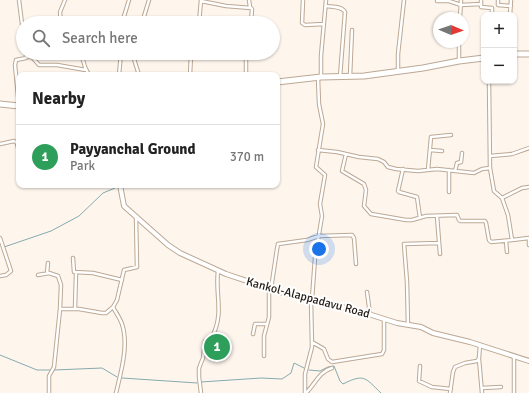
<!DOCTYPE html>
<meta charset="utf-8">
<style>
body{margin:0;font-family:Signika,sans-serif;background:#f6f6f6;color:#222}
.controls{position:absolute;right:12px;top:12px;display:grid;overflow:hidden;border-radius:8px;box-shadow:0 1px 3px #0004}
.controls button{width:36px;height:36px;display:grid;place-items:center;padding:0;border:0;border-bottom:1px solid #e0e0e0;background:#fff;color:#222;font:20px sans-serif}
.compass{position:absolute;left:433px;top:12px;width:36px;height:36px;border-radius:50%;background:#fff;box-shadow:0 1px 3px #0004;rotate:92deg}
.you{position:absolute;left:319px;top:249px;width:14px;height:14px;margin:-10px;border:3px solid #fff;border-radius:50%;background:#1a73e8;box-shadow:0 0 0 6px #1a73e833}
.badge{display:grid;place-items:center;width:26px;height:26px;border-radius:50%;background:#08744d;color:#fff;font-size:13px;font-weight:700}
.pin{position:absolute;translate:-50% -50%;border:2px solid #fff;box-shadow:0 1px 4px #0006}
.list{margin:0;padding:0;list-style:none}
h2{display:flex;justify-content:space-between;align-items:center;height:52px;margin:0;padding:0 16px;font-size:17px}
h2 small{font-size:13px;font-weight:400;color:#767676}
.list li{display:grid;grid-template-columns:26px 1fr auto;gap:12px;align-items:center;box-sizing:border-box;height:64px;padding:0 16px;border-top:1px solid #e0e0e0}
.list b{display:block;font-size:15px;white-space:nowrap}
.list p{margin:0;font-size:13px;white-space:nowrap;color:#767676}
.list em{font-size:13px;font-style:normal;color:#767676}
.icon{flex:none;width:22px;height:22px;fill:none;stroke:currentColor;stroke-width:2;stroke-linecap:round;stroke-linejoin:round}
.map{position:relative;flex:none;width:529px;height:393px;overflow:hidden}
.search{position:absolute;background:#fff;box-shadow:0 1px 3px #0004;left:16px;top:16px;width:264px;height:44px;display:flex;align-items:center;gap:10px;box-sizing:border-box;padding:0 14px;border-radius:22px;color:#767676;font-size:15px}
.panel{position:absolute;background:#fff;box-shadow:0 1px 3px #0004;left:16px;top:72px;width:264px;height:116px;border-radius:8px}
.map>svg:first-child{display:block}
.park{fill:url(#park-tufts)}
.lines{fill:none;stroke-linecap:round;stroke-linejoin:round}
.stream{stroke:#86aab0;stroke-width:1}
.street-casing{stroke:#bca895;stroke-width:4.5}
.secondary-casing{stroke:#bca895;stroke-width:6}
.highway-casing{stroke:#bca895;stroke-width:7}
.street{stroke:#fff;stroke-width:2.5}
.secondary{stroke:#fff;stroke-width:4}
.highway{stroke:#fff;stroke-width:5}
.labels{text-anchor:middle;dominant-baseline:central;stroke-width:4;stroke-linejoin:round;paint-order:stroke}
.street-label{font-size:12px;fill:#221b13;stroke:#fff}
</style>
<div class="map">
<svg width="529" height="393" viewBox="0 0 529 393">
<defs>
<pattern id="park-tufts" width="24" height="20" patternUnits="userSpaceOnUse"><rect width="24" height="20" fill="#f5e0cc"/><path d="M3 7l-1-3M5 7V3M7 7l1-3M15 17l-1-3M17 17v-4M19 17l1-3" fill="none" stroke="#d2c0ae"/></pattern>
</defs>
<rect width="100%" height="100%" fill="#fef6ed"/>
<path class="park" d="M220,333L224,335L223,341L228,344L226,358L210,361C204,350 205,340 218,337Z"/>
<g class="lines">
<path class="stream" d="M4,247L51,231L79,216L103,193L115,188
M0,355L37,370H51
M54,370L102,368L117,377
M309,370L320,371L328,367L334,366L340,381L343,384C365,373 365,378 381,393
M122,378L197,383
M201,382L261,378L282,379L291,373L294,363L304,368"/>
<g class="street-casing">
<path id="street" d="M19,0L23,32
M249,0L250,7
M303,0L302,23L305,25L324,24
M481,0V7L492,8V15
M498,0V5L511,6
M201,1L226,6L251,8L252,9L251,23
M437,1H449L461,5L481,4
M326,6C332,7 342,6 345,12L340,77
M510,15L511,0
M460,18L461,0
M61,23L60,12L65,0
M122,23L129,0
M142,23L149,0
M199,23L201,0
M81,53L85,67L89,75
M121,53L132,57L134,59L139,75
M26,57H32L39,65H57L86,70
M459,61V42
M398,71V54L404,0
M119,75L121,53
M190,75L191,55L193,53
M246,75V53
M350,76L352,30
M321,77V56L326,0
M489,81L490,168L494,191L502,198L508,215L512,240L529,238V245
M19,106L15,65L16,60L26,58V53
M0,144L14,141L17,143L18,148H19
M318,150L337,152L359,157L378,159L384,162L388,167L396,169L418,171L437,169L474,173L482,169L490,168
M430,150L442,151
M346,154L342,171L364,184L366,190L364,206L371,214L406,220H412L426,216L457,215L459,220L460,221H485L486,223L489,240L491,242L512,240
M490,156L512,154L529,148
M403,169L398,191L399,192L417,197L420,218
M428,170L431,137L451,135
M449,170V192
M455,171L457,163L461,162L462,153
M502,198L522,188L529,187
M437,216L440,254
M0,238L11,271L6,275L0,276
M506,241L507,252
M73,258L74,272L93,273L122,280
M47,273L48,263
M38,275L49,273L58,276L61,285L60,309
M271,289L277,249L278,244L307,240L319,236L352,235L354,238L356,264
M367,292L370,314
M312,299L315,258L322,216L320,204L325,175L316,167L323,124L319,104L318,78
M113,307C116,313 120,318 122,324C129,345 121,372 116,393
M75,309L76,273
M408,325L407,282L404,244L439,243
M253,334L255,324H267
M312,342L324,349L328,359L332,362L382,354L384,350V319
M264,356V336L269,317V289
M514,357V393
M479,359L482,393
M420,366L419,381L432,387L451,389
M482,388L501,387
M49,393V376L54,367L60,309H79L102,313H106L113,307L117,300L124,270L137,267L136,217
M201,393L199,377V368L203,358L205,341L213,335C224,312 215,294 218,271
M305,393V374L312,347L311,300
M306,393C315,384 320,371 332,368
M450,393L453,372L455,367L465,363L477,361L479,358L480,345"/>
</g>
<g class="secondary-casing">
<path id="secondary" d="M120,185L124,206L168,245L180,253L226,274L280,292L362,312L397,323L421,327L433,333L470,342L529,361"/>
</g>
<g class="highway-casing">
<path id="highway" d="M514,54H529
M277,82L321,77L364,76L423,68L459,61L484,58
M0,104L19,106"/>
</g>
<use href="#street" class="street"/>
<use href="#secondary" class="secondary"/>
<use href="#highway" class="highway"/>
</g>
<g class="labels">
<g class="street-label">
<text transform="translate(308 298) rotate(15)">Kankol-Alappadavu Road</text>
</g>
</g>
</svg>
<div class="controls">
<button>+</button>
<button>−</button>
</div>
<svg class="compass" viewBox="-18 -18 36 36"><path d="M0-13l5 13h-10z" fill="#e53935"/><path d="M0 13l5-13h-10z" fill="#767676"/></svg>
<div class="you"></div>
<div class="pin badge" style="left:217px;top:347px;background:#2e9e5b">1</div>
<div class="search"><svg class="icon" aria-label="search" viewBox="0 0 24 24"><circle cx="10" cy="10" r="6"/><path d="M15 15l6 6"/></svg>Search here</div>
<section class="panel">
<h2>Nearby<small></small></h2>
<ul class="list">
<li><span class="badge" style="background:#2e9e5b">1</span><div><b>Payyanchal Ground</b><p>Park</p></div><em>370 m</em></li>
</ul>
</section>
</div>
